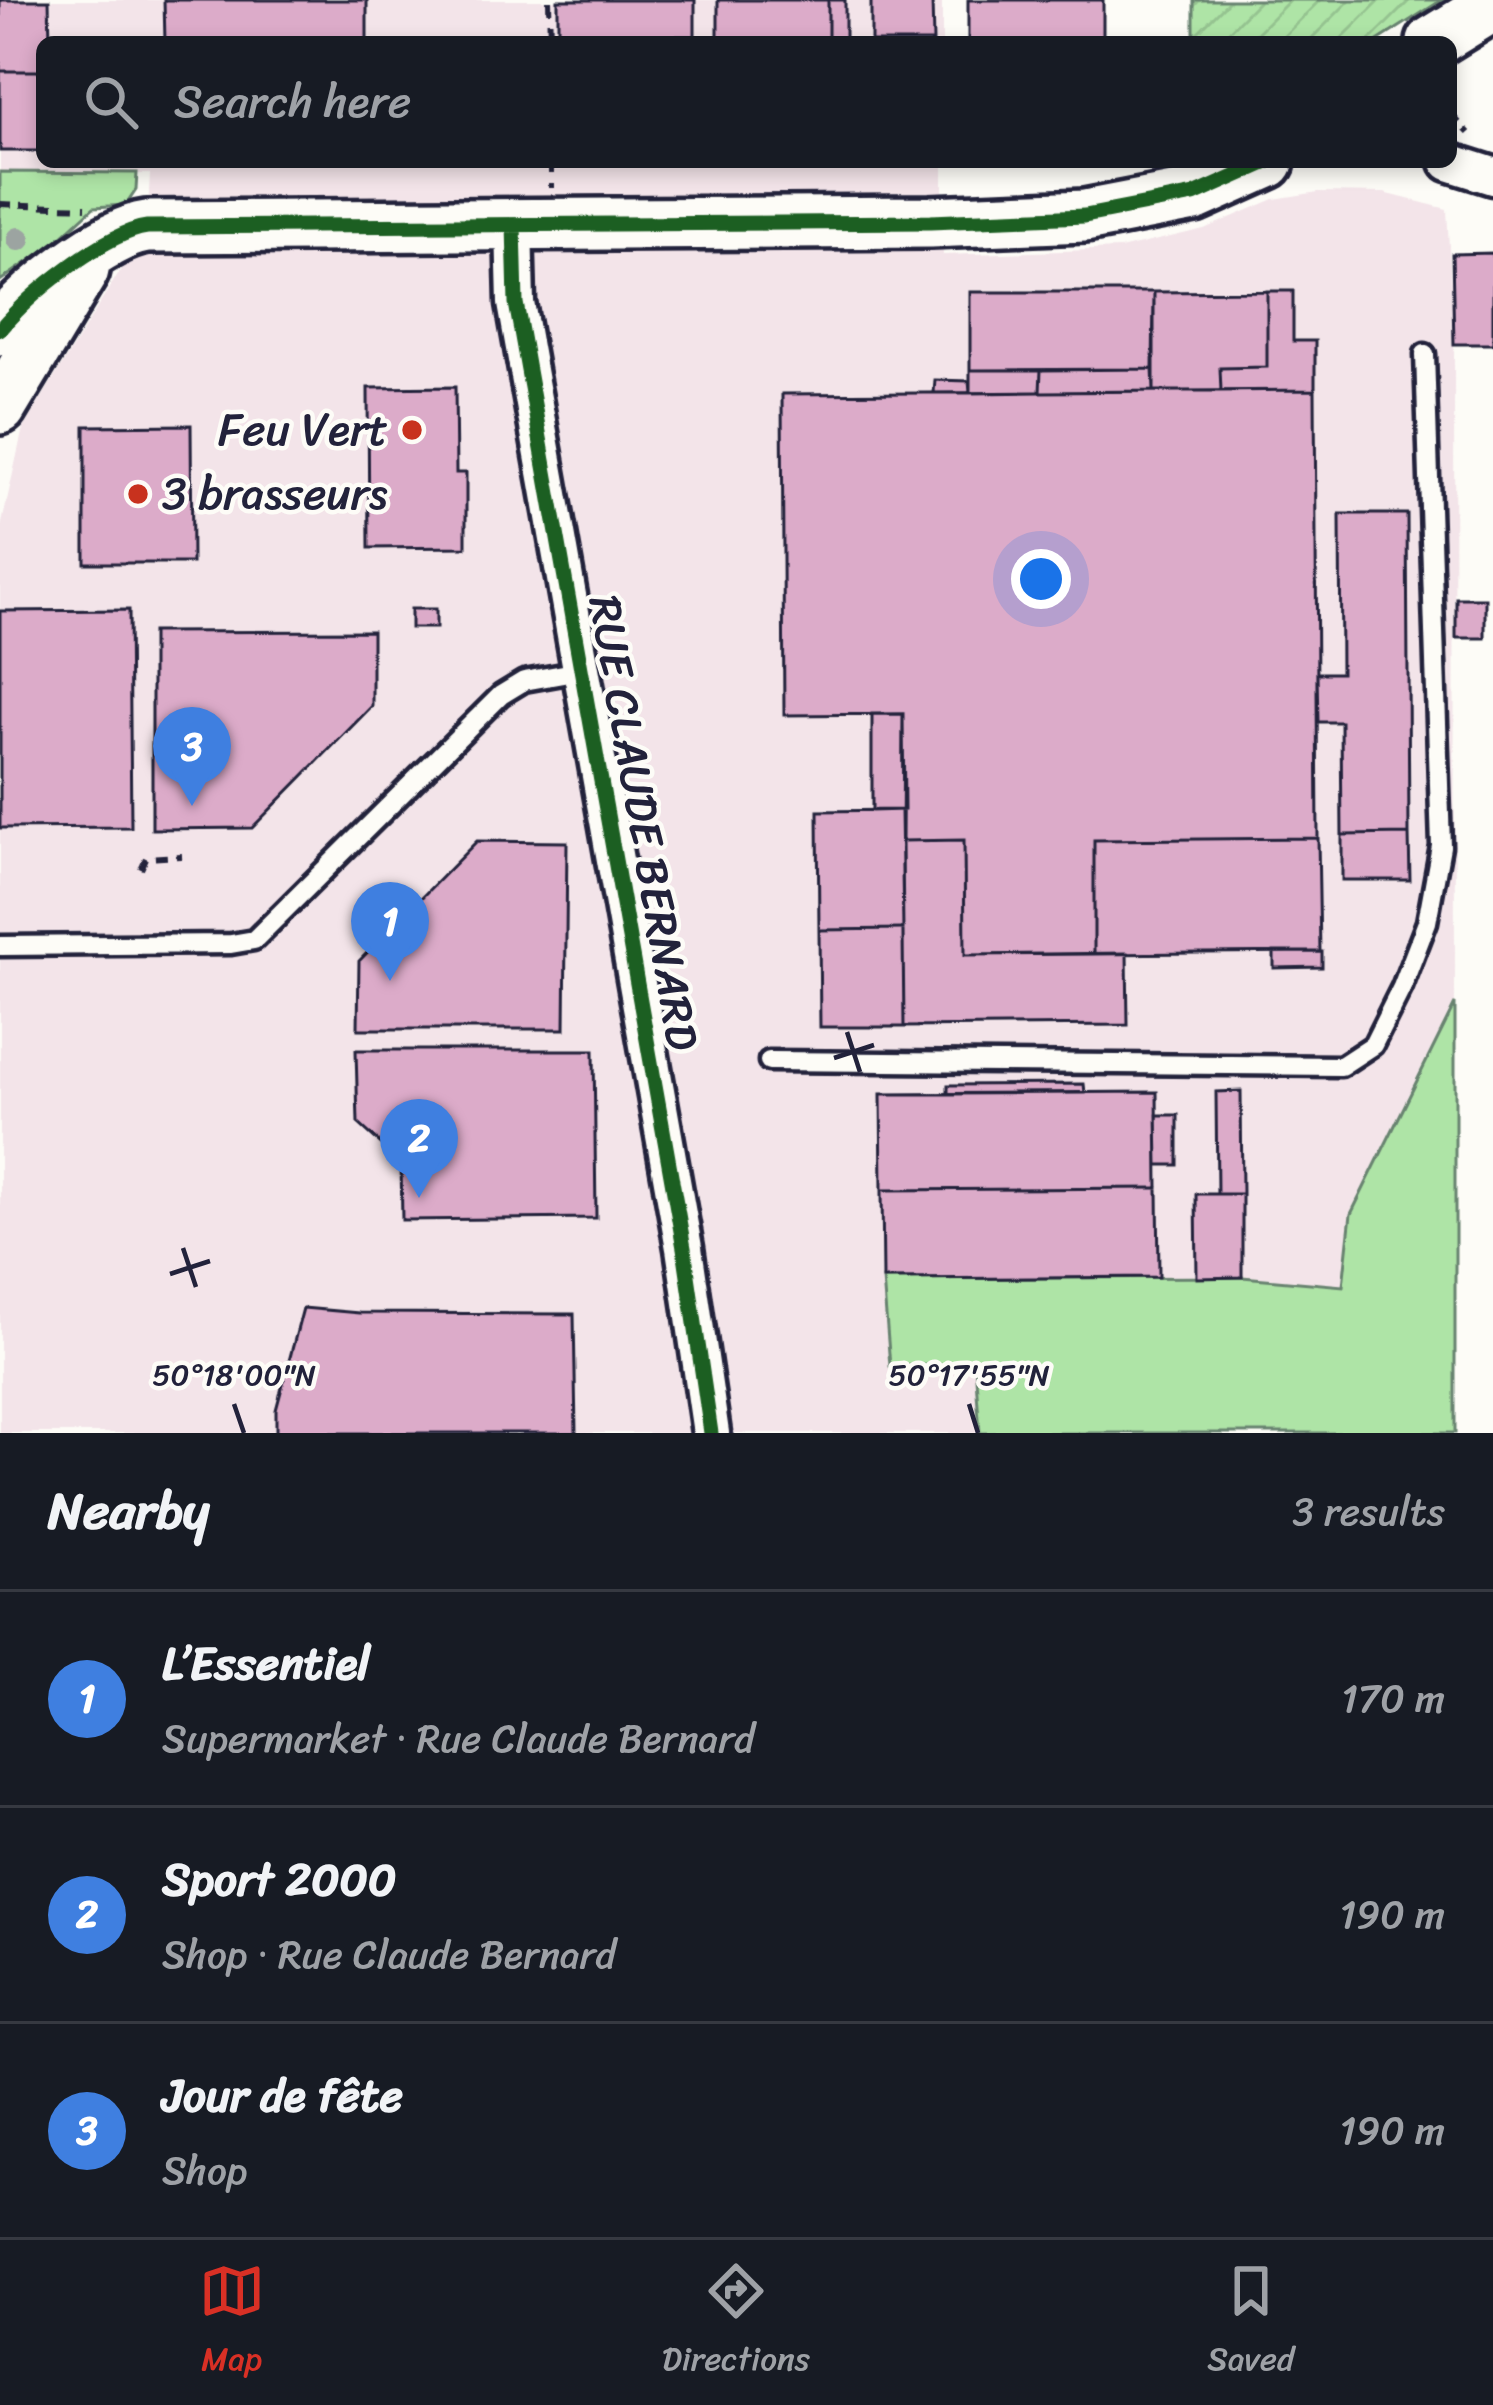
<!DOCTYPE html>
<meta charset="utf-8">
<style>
body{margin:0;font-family:Sriracha,sans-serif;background:#242831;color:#f1f3f6}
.you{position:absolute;left:1041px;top:579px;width:42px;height:42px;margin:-30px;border:9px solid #fff;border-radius:50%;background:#1a73e8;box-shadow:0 0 0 18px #1a73e833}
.badge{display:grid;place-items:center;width:78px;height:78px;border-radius:50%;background:#d93025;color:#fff;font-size:39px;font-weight:700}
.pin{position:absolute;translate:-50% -99px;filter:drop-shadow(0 3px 6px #0008)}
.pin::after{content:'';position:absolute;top:63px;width:42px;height:36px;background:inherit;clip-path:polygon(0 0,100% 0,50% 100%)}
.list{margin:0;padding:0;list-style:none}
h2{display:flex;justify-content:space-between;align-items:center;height:156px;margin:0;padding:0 48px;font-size:51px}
h2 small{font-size:39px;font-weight:400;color:#9ea1a6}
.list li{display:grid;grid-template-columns:78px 1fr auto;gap:36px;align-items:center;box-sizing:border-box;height:216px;padding:0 48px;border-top:3px solid #363941}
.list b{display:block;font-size:45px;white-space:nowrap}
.list p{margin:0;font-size:39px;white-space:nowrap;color:#9ea1a6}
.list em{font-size:39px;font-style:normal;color:#9ea1a6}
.icon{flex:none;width:66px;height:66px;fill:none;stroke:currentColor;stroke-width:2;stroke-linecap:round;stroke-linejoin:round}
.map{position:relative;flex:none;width:1493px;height:1433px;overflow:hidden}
.search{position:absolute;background:#171b24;box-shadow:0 6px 18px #0003;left:36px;right:36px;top:36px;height:132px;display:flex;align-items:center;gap:30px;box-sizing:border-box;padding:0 42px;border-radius:18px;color:#9ea1a6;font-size:45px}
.sheet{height:804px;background:#171b24}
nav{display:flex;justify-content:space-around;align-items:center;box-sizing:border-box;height:168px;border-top:3px solid #363941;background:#171b24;font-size:33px;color:#9ea1a6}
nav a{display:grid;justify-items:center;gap:6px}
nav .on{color:#d93025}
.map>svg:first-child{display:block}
.built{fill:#f3e4e9}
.grass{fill:#aee4a6;stroke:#688370;stroke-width:3}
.garden{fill:url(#garden-furrows);stroke:#688370;stroke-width:3}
.building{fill:#dcabc9;stroke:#22223b;stroke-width:3}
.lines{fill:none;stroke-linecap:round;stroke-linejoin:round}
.lane-casing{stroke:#22223b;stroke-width:27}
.street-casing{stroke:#22223b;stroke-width:45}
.secondary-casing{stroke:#22223b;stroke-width:60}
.path{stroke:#22223b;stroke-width:6;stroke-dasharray:12 9;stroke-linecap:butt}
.lane{stroke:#fdfcf7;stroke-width:18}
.street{stroke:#fdfcf7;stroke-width:36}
.secondary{stroke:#fdfcf7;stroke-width:51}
.cycleway-casing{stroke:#fdfcf7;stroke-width:22}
.cycleway{stroke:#1b5e20;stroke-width:15}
.tree{fill:#9ca4a1}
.ticks{fill:none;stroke:#22223b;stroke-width:4.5}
.poi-dot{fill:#c8321e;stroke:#fdfcf7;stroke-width:4.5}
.labels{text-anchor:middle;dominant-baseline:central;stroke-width:9;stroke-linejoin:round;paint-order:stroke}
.poi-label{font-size:45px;fill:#22223b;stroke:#fdfcf7;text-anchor:end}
.street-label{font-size:45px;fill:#22223b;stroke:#fdfcf7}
.ticks-label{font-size:30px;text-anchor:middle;fill:#22223b;stroke:#fdfcf7;stroke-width:9;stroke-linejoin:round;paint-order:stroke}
</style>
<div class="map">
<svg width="1493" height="1433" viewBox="0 0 1493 1433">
<defs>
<pattern id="garden-furrows" width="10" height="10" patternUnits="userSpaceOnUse" patternTransform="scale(3)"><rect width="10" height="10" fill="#aee4a6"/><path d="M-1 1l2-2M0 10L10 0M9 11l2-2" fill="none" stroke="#95c390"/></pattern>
</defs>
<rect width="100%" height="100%" fill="#fdfcf7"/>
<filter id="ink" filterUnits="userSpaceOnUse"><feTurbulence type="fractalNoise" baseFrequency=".00833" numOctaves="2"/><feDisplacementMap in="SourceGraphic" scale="24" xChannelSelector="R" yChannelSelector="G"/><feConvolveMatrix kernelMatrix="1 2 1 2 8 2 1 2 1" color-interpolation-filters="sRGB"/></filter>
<g filter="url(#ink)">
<path class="built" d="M0,0H942V42H42V162H943V255L1120,249L1204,229L1274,199L1318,192L1384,193L1447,209L1454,344L1455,1004L1351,1214L1343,1286L1242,1277H1159L975,1363L980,1433H0V532L23,428L147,227L150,174L0,172Z"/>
<path class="grass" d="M0,172L137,173L136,190L126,205L94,207L50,247L0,281Z
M1455,1004V1433H980L975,1364L890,1366L883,1279L1242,1277L1343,1286L1351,1214Z"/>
<path class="garden" d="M1194,0H1442L1376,42H1194Z"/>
<path class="building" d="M0,0H49L50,42H42V71H0Z
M164,0H367V42H165Z
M558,0H695V36L558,37Z
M718,0H828V42H718Z
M828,0H845V42H828Z
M871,0H932L933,42H871Z
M968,0H1103V42H968Z
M695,36V42H558V37Z
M0,71H42V151H0Z
M1493,253V344H1454L1452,254Z
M1267,291V367L1220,368L1221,391H1154V292Z
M1267,291H1293V341H1315V390L1221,391L1220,368L1267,367Z
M970,292H1154L1153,369L970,370Z
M1153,369L1154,391L1040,392L1041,370Z
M970,370H1041L1040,392L970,393Z
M935,380L969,381L970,393H934Z
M455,387L456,473H466V547L369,548L368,388Z
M1315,390L1318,838L1094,840V954L965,955L964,840L902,841L903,714L784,715L782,394Z
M191,425L192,563H85V426Z
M1340,514H1407L1409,834L1342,835L1341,722H1318L1317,673H1341Z
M1456,598H1485V638H1456Z
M411,609H436V628H411Z
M129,610L131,827L0,828V611Z
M372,631V706L252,828L152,829V632Z
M872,714H903L904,810L872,811Z
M901,810L903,929L819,930L818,811Z
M1409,834L1410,880H1342V835Z
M1318,838L1320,952L1094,954V840Z
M964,840L965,955L1127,953L1128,1025L904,1027L902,841Z
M477,841L567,842L565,1029H358L359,961Z
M903,929L904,1027H820L819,930Z
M1274,952H1322V967L1274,968Z
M356,1050H594L596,1218L402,1220L401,1162L358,1123Z
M1084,1084L1085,1093L948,1094V1085Z
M1241,1091L1242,1194H1217L1216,1092Z
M1157,1092L1158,1188L882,1190L881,1094Z
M1157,1115H1178V1165H1158Z
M1158,1188L1159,1277L883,1279L882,1190Z
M1196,1194H1242V1277L1197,1278Z
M303,1308L359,1313L574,1314L576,1433H276V1410Z"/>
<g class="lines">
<g class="lane-casing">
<path id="lane" d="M0,946L231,944L254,940L501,695L524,681L580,671
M769,1061L1341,1066L1373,1045L1402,987L1427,922L1441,846L1425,354"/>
</g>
<g class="street-casing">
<path id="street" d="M1449,162L1493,176
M514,225L516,303L684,1248L711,1433"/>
</g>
<g class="secondary-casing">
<path id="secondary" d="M1433,42L1493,5
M0,329C29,295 104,233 147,227L930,222L1085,216L1194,195L1268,162
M0,408L83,270"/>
</g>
<path class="path" d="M549,0L550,42
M1451,114L1469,133
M551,162V188
M0,204L86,207
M141,869L146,858L182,856"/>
<use href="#lane" class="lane"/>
<use href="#street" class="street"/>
<use href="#secondary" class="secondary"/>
<g class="cycleway-casing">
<path id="cycleway" d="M514,225L516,303L684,1248L711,1433
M0,329C29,295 104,233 147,227L930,222L1085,216L1194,195L1268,162"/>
</g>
<use href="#cycleway" class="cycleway"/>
</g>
<circle class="tree" cx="19" cy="239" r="12"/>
</g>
<path class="ticks" d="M847,1032L860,1072M834,1058L874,1045M183,1248L196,1287M170,1274L210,1261M234,1404L244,1433M969,1404L978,1433"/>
<g class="poi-dot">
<circle cx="412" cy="430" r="12"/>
<circle cx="138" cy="494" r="12"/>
</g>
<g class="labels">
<g class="poi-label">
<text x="388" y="430">Feu Vert</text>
<text x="162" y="494" text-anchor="start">3 brasseurs</text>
</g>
<g class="street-label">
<text transform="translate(644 823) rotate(80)">RUE CLAUDE BERNARD</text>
</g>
</g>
<g class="ticks-label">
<text x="234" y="1385">50°18'00"N</text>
<text x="969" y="1385">50°17'55"N</text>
</g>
</svg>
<div class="you"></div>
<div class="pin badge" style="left:390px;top:981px;background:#3f7fe0">1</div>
<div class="pin badge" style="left:419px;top:1198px;background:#3f7fe0">2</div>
<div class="pin badge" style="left:192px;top:806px;background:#3f7fe0">3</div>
<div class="search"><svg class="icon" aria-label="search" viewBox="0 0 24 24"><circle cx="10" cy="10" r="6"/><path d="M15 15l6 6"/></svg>Search here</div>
</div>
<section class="sheet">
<h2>Nearby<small>3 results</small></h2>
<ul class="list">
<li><span class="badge" style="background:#3f7fe0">1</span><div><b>L’Essentiel</b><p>Supermarket · Rue Claude Bernard</p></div><em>170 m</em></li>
<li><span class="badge" style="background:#3f7fe0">2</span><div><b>Sport 2000</b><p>Shop · Rue Claude Bernard</p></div><em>190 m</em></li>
<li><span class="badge" style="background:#3f7fe0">3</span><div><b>Jour de fête</b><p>Shop</p></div><em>190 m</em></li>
</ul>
</section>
<nav>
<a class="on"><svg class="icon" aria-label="map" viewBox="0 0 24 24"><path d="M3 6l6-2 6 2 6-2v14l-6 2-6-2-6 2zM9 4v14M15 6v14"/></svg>Map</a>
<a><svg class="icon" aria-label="directions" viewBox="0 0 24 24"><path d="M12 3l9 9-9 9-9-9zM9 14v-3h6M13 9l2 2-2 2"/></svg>Directions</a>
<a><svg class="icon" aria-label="saved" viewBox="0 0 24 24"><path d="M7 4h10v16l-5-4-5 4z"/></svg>Saved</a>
</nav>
